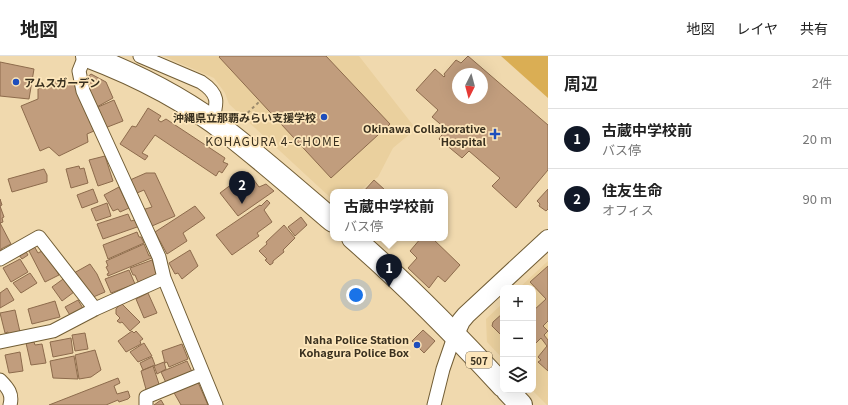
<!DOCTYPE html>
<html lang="ja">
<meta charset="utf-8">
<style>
body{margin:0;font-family:Georgia,"Noto Sans JP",serif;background:#f2f2f2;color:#222}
.controls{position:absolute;right:12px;bottom:12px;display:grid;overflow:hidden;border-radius:8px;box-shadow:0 4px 16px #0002}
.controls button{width:36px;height:36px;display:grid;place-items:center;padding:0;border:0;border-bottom:1px solid #e0e0e0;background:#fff;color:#222;font:20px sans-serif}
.compass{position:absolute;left:452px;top:12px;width:36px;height:36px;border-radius:50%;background:#fff;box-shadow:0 4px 16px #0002;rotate:186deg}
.you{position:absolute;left:356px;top:239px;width:14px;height:14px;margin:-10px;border:3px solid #fff;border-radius:50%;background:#1a73e8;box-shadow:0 0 0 6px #1a73e833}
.badge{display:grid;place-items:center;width:26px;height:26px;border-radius:50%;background:#111827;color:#fff;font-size:13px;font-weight:700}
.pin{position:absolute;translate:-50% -33px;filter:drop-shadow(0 1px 2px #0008)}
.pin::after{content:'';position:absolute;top:21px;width:14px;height:12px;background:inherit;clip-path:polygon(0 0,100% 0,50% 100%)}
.popup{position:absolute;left:330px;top:133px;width:118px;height:52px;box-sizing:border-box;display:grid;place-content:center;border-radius:8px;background:#fff;filter:drop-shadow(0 1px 3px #0005);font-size:13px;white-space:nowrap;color:#767676}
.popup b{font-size:15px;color:#222}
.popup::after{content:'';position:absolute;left:50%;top:100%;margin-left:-8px;border:8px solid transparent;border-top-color:#fff}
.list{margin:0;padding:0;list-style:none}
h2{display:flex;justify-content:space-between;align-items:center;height:52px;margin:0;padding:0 16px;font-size:17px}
h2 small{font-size:13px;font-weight:400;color:#767676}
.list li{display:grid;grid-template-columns:26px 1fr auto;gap:12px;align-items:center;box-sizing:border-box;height:60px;padding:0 16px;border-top:1px solid #e0e0e0}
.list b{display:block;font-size:15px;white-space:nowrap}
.list p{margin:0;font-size:13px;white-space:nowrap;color:#767676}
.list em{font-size:13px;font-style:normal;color:#767676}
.icon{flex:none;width:22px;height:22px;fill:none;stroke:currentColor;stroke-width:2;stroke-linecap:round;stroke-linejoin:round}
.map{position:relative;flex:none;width:548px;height:349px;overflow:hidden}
header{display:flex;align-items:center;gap:24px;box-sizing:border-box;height:56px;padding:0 20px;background:#fff;border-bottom:1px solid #e0e0e0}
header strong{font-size:19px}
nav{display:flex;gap:22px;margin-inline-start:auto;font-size:14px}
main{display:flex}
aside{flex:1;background:#fff}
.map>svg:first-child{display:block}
.built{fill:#ead09e}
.green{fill:#daae54}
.building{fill:#c19d7d;stroke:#8d6b4c;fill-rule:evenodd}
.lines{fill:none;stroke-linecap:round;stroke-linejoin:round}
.street-casing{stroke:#715d35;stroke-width:15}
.secondary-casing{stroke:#715d35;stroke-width:20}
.highway-casing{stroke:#715d35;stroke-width:24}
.path{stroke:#9b8a6c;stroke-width:2;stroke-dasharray:3 3;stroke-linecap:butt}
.street{stroke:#fff;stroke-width:13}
.secondary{stroke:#fff;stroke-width:18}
.highway{stroke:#fff;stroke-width:22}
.poi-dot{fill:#1e4ebc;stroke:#fde6bb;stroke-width:1.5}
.labels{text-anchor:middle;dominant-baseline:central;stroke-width:3.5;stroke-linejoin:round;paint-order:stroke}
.shield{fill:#fde6bb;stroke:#74674e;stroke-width:1}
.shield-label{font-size:10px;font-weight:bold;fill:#39301f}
.poi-label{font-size:11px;font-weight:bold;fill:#39301f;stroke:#fde6bb;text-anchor:end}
.neighbourhood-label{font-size:12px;letter-spacing:1px;fill:#39301f;stroke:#fde6bb}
</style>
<header>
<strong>地図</strong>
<nav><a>地図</a><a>レイヤ</a><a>共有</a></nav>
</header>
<main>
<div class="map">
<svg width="548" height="349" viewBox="0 0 548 349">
<rect width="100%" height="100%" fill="#f0d9ae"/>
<path class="built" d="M163,0H359L416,73L393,92L378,121L358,136H333V144L229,48L225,37L214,22Z
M548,205V349H547L532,334L533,232H519Z
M503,247V303L487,286L486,263Z"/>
<path class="green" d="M501,0H548V42Z"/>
<path class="building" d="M220,0H326L390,68L331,122L219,1Z
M468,0L548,69V114L516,152L492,130L500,122L469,95L462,102L439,83L446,73L432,61L438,54L416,34L435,13L444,21L445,20L444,18L456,4L461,7ZM458,18H482V42H458Z
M0,6L34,13L29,43L0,40Z
M91,18L106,26L113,42L95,52L85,23Z
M62,22L65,28H74L94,75L87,78L88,86L59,100L49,91L40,95L21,50L38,43V33Z
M114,44L123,65L105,72L98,51Z
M148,52L161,60L158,64L161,66L166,63L225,102L223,106L228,108L222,117L219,115L216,120L155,79L142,97L148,100L145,104L120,88L132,70L136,71Z
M105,100L113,125L98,130L89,104Z
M79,110L80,113L84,112L88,127L71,132L66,113Z
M44,113L47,119V126L12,136L8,123Z
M248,116L259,131L266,128L274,135L238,160L220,137Z
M146,117H155L175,160L152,170L147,160L142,154L152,151L144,134L137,137L130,124Z
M374,124L385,134L384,136H363Z
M119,131L129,152L120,156L118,153L113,155L104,139Z
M93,133L98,146L82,152L77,139Z
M548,133V153L546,155L539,150L540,148L537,145Z
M0,143L2,149L0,150L4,161L2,162L3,166L0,167Z
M267,144L270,147L264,154L272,166L257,177L259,180L232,199L216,179L260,149L261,150Z
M107,147L111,160L96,165L91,153Z
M195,150L205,162L183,177L187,185L167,198L155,176Z
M128,158L131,165L138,163L140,170L103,183L97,168Z
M301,161L307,169L295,180L288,171Z
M0,167L11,188L1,193L3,197L0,199Z
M284,169L295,182L283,194L284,196L273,205V207L270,209L265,204L267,203L259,195L267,188L266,186Z
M137,176L139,181H141L144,187L108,203L103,189Z
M388,182H399L394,187Z
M421,182H432L460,209L445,226L438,220L429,232L408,212L417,202L410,195Z
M144,188L149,200L153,199L154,201L108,220L107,218L109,217L106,211L108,210L106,205Z
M34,190L38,197L44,194L59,219L45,226L28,193Z
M25,194L28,199L22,203L18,198Z
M190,194L198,210L182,223L178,217L175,218L169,207Z
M20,203L28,216L11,226L3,212Z
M152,204L158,220L138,226L135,219H133L130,212Z
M90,208L97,218L105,236L91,242L74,217Z
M548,210V265L543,270L548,275L544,279L548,284V315L538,306L541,304L538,301L547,290L541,282L533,290V255L546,243L530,226Z
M129,214L135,228L111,237L105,223Z
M30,217L37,227L21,237L13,227Z
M66,221L74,236L62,245L52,231Z
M7,232L14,244L0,252V237Z
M148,237L157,257L144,262L136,243Z
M78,244L84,254L71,261L65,251Z
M55,245L60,261L32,268L28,253Z
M121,247L140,266L130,275L122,266L120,267L117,265L120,262L116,258V253Z
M15,254L20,276L9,280L8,276L5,277L0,257Z
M503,257V281L492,270L493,266Z
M423,274L435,285L424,297L412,285Z
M132,275L134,277L136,275L143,283L140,285L141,288L126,296L118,285Z
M85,277L88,293L75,295L72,279Z
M71,282L73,297L53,301L50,286Z
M34,286L35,289L42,288L46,307L31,309L26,287Z
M144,287L152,300L138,306L130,296Z
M182,288L188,303L169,311L167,306L165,307L162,295Z
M95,294L101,314L91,321L79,323L75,299Z
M20,296L23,315L9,317L5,299Z
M74,300L78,323L53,322L50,305Z
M152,301L155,309L143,314L140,307Z
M187,305L193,318L167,329L161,316Z
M164,306L166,313L157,318L154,310Z
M153,310L159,328L157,329L158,333L147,337L141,315Z
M118,322L120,327L114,330L117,338L128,335L130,341L128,343L119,346L118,344L106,349H49Z
M197,324L208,349H181L173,335Z
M161,344L164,349H154Z"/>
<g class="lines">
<g class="street-casing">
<path id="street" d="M85,0L79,15L83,35L159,201L164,222L216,349
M140,0L201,26C219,38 218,46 212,65
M0,203L39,181L95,253
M0,286L53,275L95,253L164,222
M0,324C8,332 13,338 10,349
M146,349V341L202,318
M434,349L443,313L455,278"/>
</g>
<g class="secondary-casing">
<path id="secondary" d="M455,278L461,265L466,259L548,183"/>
</g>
<g class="highway-casing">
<path id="highway" d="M87,0C137,19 186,44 228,77C264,105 298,135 333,165
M353,182C406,228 455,278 503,330
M507,334L521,349"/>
</g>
<path class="path" d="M239,65L260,45"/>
<use href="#street" class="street"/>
<use href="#secondary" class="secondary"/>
<use href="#highway" class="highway"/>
</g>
<g class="poi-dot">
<circle cx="16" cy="26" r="4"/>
<circle cx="324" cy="61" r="4"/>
<path d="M493 72h4v4h4v4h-4v4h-4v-4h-4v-4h4z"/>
<circle cx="417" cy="289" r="4"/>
</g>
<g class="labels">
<rect class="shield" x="466" y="296" width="26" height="16" rx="3"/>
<g class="shield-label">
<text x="479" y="304">507</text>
</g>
<g class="poi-label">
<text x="24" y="26" text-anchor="start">アムスガーデン</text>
<text x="316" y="61">沖縄県立那覇みらい支援学校</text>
<text x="486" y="72">Okinawa Collaborative<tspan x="486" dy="13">Hospital</tspan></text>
<text x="409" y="283">Naha Police Station<tspan x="409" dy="13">Kohagura Police Box</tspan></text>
</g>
<g class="neighbourhood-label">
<text x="273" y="84">KOHAGURA 4-CHOME</text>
</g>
</g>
</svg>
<div class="controls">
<button>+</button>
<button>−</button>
<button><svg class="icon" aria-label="layers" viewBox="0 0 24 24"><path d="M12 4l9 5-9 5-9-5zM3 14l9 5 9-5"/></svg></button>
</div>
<svg class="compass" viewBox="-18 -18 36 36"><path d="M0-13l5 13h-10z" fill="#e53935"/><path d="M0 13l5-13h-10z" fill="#767676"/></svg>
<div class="you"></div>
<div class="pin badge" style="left:389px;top:231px">1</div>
<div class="popup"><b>古蔵中学校前</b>バス停</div>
<div class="pin badge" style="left:242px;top:148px">2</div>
</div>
<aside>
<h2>周辺<small>2件</small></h2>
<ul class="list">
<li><span class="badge">1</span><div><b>古蔵中学校前</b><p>バス停</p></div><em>20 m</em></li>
<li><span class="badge">2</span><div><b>住友生命</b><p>オフィス</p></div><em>90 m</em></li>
</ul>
</aside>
</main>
